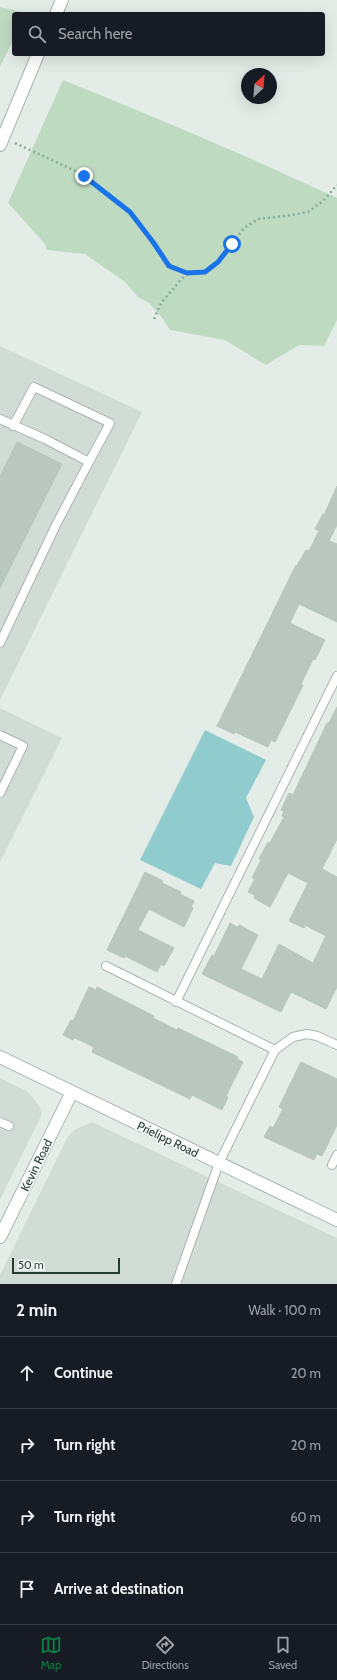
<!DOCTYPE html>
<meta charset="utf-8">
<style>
body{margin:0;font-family:Cabin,sans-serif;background:#242831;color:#f1f3f6}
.compass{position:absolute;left:241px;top:68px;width:36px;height:36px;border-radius:50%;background:#171b24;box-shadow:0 4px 16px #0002;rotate:26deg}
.scale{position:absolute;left:12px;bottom:10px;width:108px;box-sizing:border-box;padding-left:4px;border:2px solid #243c33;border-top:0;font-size:11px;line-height:14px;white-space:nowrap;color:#243c33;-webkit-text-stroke:3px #f4f9f6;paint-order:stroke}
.stop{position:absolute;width:12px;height:12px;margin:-9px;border:3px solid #1a73e8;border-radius:50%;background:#fff}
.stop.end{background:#1a73e8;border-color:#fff;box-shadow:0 1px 4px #0008}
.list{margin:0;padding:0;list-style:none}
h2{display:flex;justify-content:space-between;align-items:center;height:52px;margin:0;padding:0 16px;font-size:17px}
h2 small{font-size:13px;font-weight:400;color:#9ea1a6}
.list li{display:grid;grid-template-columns:26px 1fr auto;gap:12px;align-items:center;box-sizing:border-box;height:72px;padding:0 16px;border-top:1px solid #363941}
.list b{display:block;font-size:15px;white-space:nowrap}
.list em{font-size:13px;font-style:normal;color:#9ea1a6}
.icon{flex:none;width:22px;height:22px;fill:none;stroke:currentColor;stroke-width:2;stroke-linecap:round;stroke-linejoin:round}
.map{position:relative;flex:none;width:337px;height:1284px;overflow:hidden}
.search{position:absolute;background:#171b24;box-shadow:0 4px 16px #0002;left:12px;right:12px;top:12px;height:44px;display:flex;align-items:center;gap:10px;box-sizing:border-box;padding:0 14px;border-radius:4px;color:#9ea1a6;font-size:15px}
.sheet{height:340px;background:#171b24}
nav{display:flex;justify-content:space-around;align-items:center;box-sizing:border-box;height:56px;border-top:1px solid #363941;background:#171b24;font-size:11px;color:#9ea1a6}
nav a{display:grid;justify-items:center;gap:2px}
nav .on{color:#0b8043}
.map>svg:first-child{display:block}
.built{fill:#d2dcd6}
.green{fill:#bedbc2}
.water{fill:#90cbcd}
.building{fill:#b9c7c0;stroke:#b6c5bd}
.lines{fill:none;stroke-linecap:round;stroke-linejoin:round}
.service-casing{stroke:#a7b4ad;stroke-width:10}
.minor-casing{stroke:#a7b4ad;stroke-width:14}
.tertiary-casing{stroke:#a7b4ad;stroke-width:14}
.path{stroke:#86ad9c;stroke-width:2.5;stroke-dasharray:2 3;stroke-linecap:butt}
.service{stroke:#fff;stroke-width:8}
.minor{stroke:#fff;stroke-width:12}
.tertiary{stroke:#fff;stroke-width:12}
.route{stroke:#1a73e8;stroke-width:5}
.labels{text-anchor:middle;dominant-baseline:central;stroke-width:3.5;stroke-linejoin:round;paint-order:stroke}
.street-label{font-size:12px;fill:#243c33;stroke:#f4f9f6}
</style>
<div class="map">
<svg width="337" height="1284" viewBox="0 0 337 1284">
<rect width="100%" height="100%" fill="#e4ece7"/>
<path class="built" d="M0,346L142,412L0,700Z
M0,708L62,738L0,862Z
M0,1078L28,1092L39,1105L42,1114L0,1200Z
M92,1122L337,1238V1284H0V1275L67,1138L74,1130Z"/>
<path class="green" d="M0,7L27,13L14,14V38L0,67Z
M63,80C156,117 247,156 337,198V320L324,346L299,345L266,365L225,340L170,330L163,319L149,303L138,297L125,282L85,254L47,250L45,244L8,203Z"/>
<path class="water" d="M205,730L266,760L246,798L254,817L231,866L215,863L201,889L140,860Z"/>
<path class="building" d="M17,442L62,464L0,588V476Z
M337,486V525L329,541L337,544V622L299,604L290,623L325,640L315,660L313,659L301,684L303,685L275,742L271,740L268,747L235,732L234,734L217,726L296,565L297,566L306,550L309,551L319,531L315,529L323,514L324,515Z
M337,707V839L322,869L337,877V987L326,1009L291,992L281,1012L202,974L212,955L214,956L230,923L237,927L239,925L258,935L241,969L262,979L279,944L313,963L326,936L305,925L304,928L289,921L308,883L288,873L270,907L254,898L255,895L248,892L255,879L252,878L261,860L259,859L268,842L270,843L284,817L282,816L284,811L281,810L289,793L293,795L327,723H329Z
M145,872L163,881L162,883L181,892L180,894L194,901L191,907L193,908L184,927L149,909L138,930L174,948L164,966L161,964L157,972L125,956L124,958L107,950Z
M89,987L96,990L97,987L154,1016L153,1018L177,1030L178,1028L238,1057L237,1059L243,1062L226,1096L228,1097L222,1110L192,1095L190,1099L138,1074L92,1052L94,1047L75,1038L73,1040L63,1035L71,1020L73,1021Z
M301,1062L337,1079V1125L322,1156L317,1154L314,1160L264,1137L270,1126L273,1128L283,1109L279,1107Z"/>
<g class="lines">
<g class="service-casing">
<path id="service" d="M0,419L45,439L89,462L56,525L0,643
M13,426L34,387L110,423L89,462
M0,735L23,746L0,793
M106,966L275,1050
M176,1002L337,676
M0,1122L9,1126
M332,1165L337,1155
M176,1284L219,1163L275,1050L293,1037L307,1034L317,1036L337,1045"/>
</g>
<g class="minor-casing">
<path id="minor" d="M0,1237L72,1092"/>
</g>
<g class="tertiary-casing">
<path id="tertiary" d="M56,14L62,0
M0,145L38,54
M0,1057L337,1220"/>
</g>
<path class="path" d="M15,143L84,175L130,212L153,242L169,266L187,273L205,272L218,262L244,228L258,219L285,216L308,212L323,201L337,185
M154,319L161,303L187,273"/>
<use href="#service" class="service"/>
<use href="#minor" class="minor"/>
<use href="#tertiary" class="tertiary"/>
</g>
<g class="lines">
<path class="route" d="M84,176L130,212L153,242L169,266L187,273L205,272L218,262L232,244"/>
</g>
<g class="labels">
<g class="street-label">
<text transform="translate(168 1139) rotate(26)">Prielipp Road</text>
<text transform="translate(36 1165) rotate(-64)">Kevin Road</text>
</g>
</g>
</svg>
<svg class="compass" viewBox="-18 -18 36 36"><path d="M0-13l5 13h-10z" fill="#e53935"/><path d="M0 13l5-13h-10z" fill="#9ea1a6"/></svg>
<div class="scale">50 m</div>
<div class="stop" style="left:232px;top:244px"></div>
<div class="stop end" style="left:84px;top:176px"></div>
<div class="search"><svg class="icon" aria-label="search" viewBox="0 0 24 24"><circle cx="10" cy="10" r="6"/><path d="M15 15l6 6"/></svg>Search here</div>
</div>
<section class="sheet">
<h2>2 min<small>Walk · 100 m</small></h2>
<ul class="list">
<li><svg class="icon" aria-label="ahead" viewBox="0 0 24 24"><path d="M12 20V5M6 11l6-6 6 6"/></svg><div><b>Continue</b></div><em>20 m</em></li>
<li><svg class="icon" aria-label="right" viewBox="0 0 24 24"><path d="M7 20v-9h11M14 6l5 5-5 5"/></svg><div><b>Turn right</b></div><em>20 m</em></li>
<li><svg class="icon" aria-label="right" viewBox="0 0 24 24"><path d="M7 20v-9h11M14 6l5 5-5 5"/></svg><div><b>Turn right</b></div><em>60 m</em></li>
<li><svg class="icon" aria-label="arrive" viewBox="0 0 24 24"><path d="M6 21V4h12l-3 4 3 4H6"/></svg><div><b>Arrive at destination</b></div></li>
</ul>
</section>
<nav>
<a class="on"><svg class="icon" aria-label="map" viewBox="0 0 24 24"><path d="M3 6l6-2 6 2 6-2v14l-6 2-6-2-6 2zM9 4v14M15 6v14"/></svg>Map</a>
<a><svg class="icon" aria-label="directions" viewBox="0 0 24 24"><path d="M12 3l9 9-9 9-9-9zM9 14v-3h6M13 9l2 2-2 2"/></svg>Directions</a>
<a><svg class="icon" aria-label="saved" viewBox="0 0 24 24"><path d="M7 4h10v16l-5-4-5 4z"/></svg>Saved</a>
</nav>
